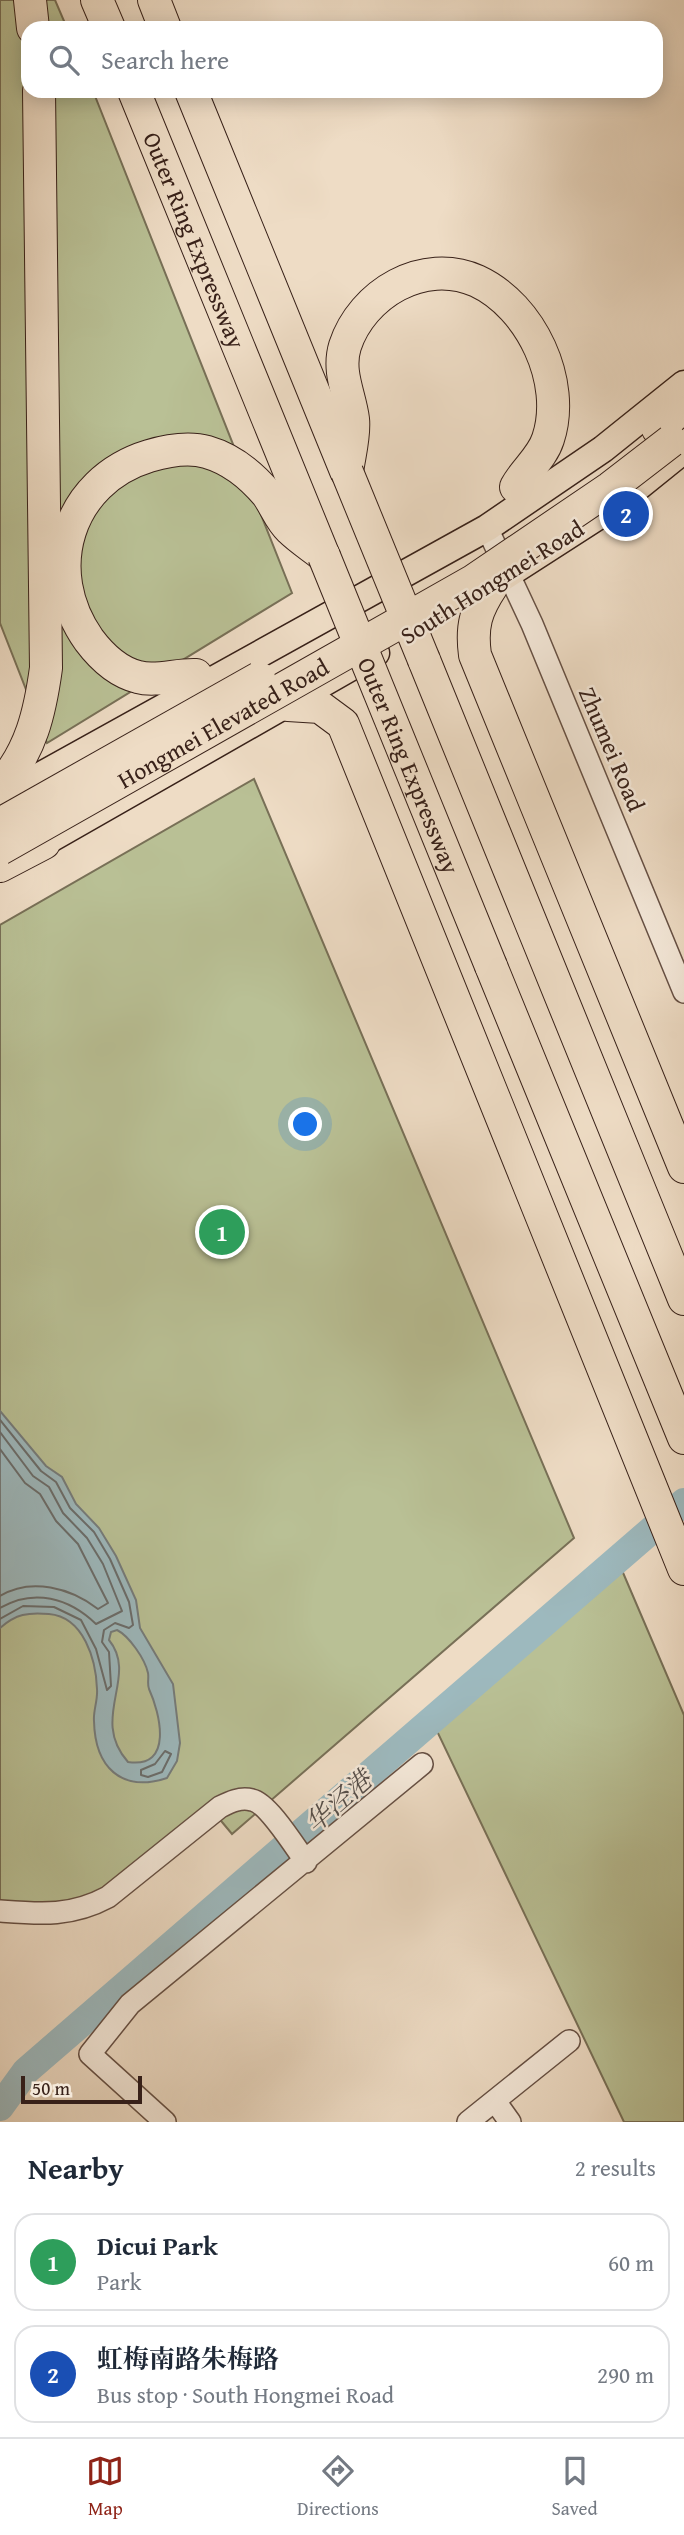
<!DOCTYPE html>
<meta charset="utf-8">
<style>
body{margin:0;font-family:"Gentium Book Plus","Noto Serif SC",serif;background:#f6f6f7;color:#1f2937}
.scale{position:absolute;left:21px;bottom:18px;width:121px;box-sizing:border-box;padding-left:7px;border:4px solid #382119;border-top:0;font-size:19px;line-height:24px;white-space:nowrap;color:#382119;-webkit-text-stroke:5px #f4e8d9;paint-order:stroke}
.you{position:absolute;left:306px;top:1125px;width:24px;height:24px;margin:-18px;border:5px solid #fff;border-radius:50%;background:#1a73e8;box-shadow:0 0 0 10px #1a73e833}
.badge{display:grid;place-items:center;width:46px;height:46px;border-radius:50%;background:#8f2418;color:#fff;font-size:23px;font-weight:700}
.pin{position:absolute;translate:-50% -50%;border:4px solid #fff;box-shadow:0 2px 7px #0006}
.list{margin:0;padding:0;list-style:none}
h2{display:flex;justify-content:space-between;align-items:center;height:91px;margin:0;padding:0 28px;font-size:30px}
h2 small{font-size:23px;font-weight:400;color:#747a83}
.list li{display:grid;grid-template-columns:46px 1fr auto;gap:21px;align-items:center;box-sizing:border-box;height:98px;margin:0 14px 14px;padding:0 14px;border:2px solid #e0e1e3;border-radius:21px}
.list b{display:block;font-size:26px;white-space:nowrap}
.list p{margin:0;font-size:23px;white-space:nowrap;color:#747a83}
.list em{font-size:23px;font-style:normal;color:#747a83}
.icon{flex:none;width:38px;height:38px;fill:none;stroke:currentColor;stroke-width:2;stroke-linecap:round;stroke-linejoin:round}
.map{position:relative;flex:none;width:684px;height:2122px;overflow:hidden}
.search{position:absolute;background:#fff;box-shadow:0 4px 18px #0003;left:21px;right:21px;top:21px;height:77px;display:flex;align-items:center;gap:18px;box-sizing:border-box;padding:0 24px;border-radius:21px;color:#747a83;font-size:26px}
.sheet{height:315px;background:#fff}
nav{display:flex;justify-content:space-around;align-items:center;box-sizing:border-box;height:98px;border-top:2px solid #e0e1e3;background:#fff;font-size:19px;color:#747a83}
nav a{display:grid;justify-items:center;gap:4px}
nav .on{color:#8f2418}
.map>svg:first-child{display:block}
.green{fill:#b9c095;stroke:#787057;stroke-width:2}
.water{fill:#9db9be;stroke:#757c7c;stroke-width:2;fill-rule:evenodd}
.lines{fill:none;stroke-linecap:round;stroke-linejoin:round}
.shore{stroke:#6a6d6c;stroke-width:2}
.river{stroke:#9db9be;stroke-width:28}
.minor-casing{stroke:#665044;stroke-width:24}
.major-casing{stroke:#382119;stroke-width:29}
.highway-casing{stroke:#382119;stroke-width:34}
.minor{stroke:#f4e8d9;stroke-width:21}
.major{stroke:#eedcc5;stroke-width:26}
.highway{stroke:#eedcc5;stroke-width:32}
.highway-bridge-casing{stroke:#382119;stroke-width:34;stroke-linecap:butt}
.highway-bridge{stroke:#eedcc5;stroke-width:32}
.labels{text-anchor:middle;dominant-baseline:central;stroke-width:5;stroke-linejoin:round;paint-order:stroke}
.street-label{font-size:24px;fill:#382119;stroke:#f4e8d9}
.water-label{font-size:26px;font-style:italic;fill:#564f4b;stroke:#f4e8d9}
</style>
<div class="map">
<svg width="684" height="2122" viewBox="0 0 684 2122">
<rect width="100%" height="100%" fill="#eedcc5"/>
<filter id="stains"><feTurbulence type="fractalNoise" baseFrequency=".00286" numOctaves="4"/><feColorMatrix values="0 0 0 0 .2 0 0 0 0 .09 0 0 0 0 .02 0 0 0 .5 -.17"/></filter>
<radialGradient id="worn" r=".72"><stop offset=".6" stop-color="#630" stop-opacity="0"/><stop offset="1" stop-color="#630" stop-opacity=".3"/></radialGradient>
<path class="green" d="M0,0H55L67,28H28V91H93L292,593L47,743L0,623Z
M254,779L574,1538L232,1834L212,1810L96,1902L0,1906V925Z
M618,1561L684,1715V2122H624L436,1729Z"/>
<path class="water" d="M0,1411L46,1466L62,1477L76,1504L99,1528L116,1556L136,1600L140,1628L173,1684L180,1743L177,1761L167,1778C121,1793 95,1767 94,1721C93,1711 98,1700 97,1689C96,1660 84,1617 49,1614C28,1612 16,1614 0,1628ZM117,1630C129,1636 145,1659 148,1673C149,1678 147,1684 149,1689C160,1713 174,1769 128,1762C89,1718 139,1677 109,1640L111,1632Z"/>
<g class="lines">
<path class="shore" d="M0,1420L41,1471L56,1482L70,1508L94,1532L110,1559L129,1602L133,1625L129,1628L115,1623L104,1630L102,1642L109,1652L111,1686L107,1690L96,1649L81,1620L54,1607L23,1606L0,1619
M0,1432L33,1476L49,1487L63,1513L87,1538L103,1564L122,1611L96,1624C69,1598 34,1588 0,1608
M0,1449L25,1483L40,1494L56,1521L78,1544L108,1603L98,1609C71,1588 31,1577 0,1596
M165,1751L171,1754L162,1772L148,1777L141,1775V1770L155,1764Z"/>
<path class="river" d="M0,2107L26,2071L684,1502"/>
<g class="minor-casing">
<path id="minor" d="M487,528L532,624L684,992
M0,1911C40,1914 71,1917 108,1897L220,1807C230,1802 240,1797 252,1800C268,1803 295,1847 306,1862
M495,2101L510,2122
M165,2122L90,2054L130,2004L422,1764
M468,2122L569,2041"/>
</g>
<g class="major-casing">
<path id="major" d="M476,595L617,504L684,450
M0,798L487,528L603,449L684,384
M26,853L376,653"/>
</g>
<g class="highway-casing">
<g id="highway">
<path d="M30,0L33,28"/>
<path d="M97,0L109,28"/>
<path d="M154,0L165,28"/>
<path id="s1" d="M134,91L323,554"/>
<path d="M191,91L346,471"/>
<path d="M658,429L684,406"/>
<path d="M347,472C349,456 355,435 353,419C350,395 337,372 345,346C362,294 423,257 477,281C531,306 567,382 548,439C542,458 525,470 516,487"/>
<path d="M492,586C476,610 471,626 475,655L684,1167"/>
<path d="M424,660L684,1299"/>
<path d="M196,675C177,674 156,682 138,677C118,672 101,656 89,640C40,571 67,481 149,456C166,451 189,447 207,452C231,459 251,475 267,494C275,505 280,520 290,529C300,539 313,547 324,556"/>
<path d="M288,705L320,707L343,724L684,1569"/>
<path d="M0,786C31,752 40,712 46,668L39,91"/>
<path d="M0,866L44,843"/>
<path d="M491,966L684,1438"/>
</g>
</g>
<use href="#minor" class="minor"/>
<use href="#major" class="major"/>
<use href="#highway" class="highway"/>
<g class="highway-bridge-casing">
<g id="highway-bridge">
<path d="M347,472L424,660"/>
<path id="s2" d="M324,556L491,966"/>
<path d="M0,824L259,678"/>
<path id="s3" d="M0,849L473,581L610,488L671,441"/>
</g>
</g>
<use href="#highway-bridge" class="highway-bridge"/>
</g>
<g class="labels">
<g class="street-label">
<text stroke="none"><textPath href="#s1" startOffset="161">Outer Ring Expressway</textPath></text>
<text transform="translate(492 582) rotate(-32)">South Hongmei Road</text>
<text stroke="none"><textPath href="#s3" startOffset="256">Hongmei Elevated Road</textPath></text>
<text transform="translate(612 749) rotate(67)">Zhumei Road</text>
<text stroke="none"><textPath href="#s2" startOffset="226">Outer Ring Expressway</textPath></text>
</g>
<g class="water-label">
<text transform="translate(338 1801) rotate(-41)">华泾港</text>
</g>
</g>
<rect width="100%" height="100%" filter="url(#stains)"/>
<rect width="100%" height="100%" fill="url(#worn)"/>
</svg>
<div class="scale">50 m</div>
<div class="you"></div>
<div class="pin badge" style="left:222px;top:1232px;background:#2e9e5b">1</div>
<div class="pin badge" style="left:626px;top:514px;background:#1a4fb4">2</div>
<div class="search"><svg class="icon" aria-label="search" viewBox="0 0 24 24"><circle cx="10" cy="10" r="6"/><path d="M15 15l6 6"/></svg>Search here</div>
</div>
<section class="sheet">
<h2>Nearby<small>2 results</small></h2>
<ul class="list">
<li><span class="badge" style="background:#2e9e5b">1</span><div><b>Dicui Park</b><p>Park</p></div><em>60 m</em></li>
<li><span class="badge" style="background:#1a4fb4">2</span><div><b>虹梅南路朱梅路</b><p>Bus stop · South Hongmei Road</p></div><em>290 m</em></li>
</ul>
</section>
<nav>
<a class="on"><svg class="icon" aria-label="map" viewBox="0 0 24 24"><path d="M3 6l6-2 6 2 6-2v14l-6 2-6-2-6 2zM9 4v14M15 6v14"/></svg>Map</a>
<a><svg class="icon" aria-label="directions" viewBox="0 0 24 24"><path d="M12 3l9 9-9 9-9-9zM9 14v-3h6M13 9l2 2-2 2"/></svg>Directions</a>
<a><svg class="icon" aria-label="saved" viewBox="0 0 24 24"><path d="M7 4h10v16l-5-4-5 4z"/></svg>Saved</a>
</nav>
